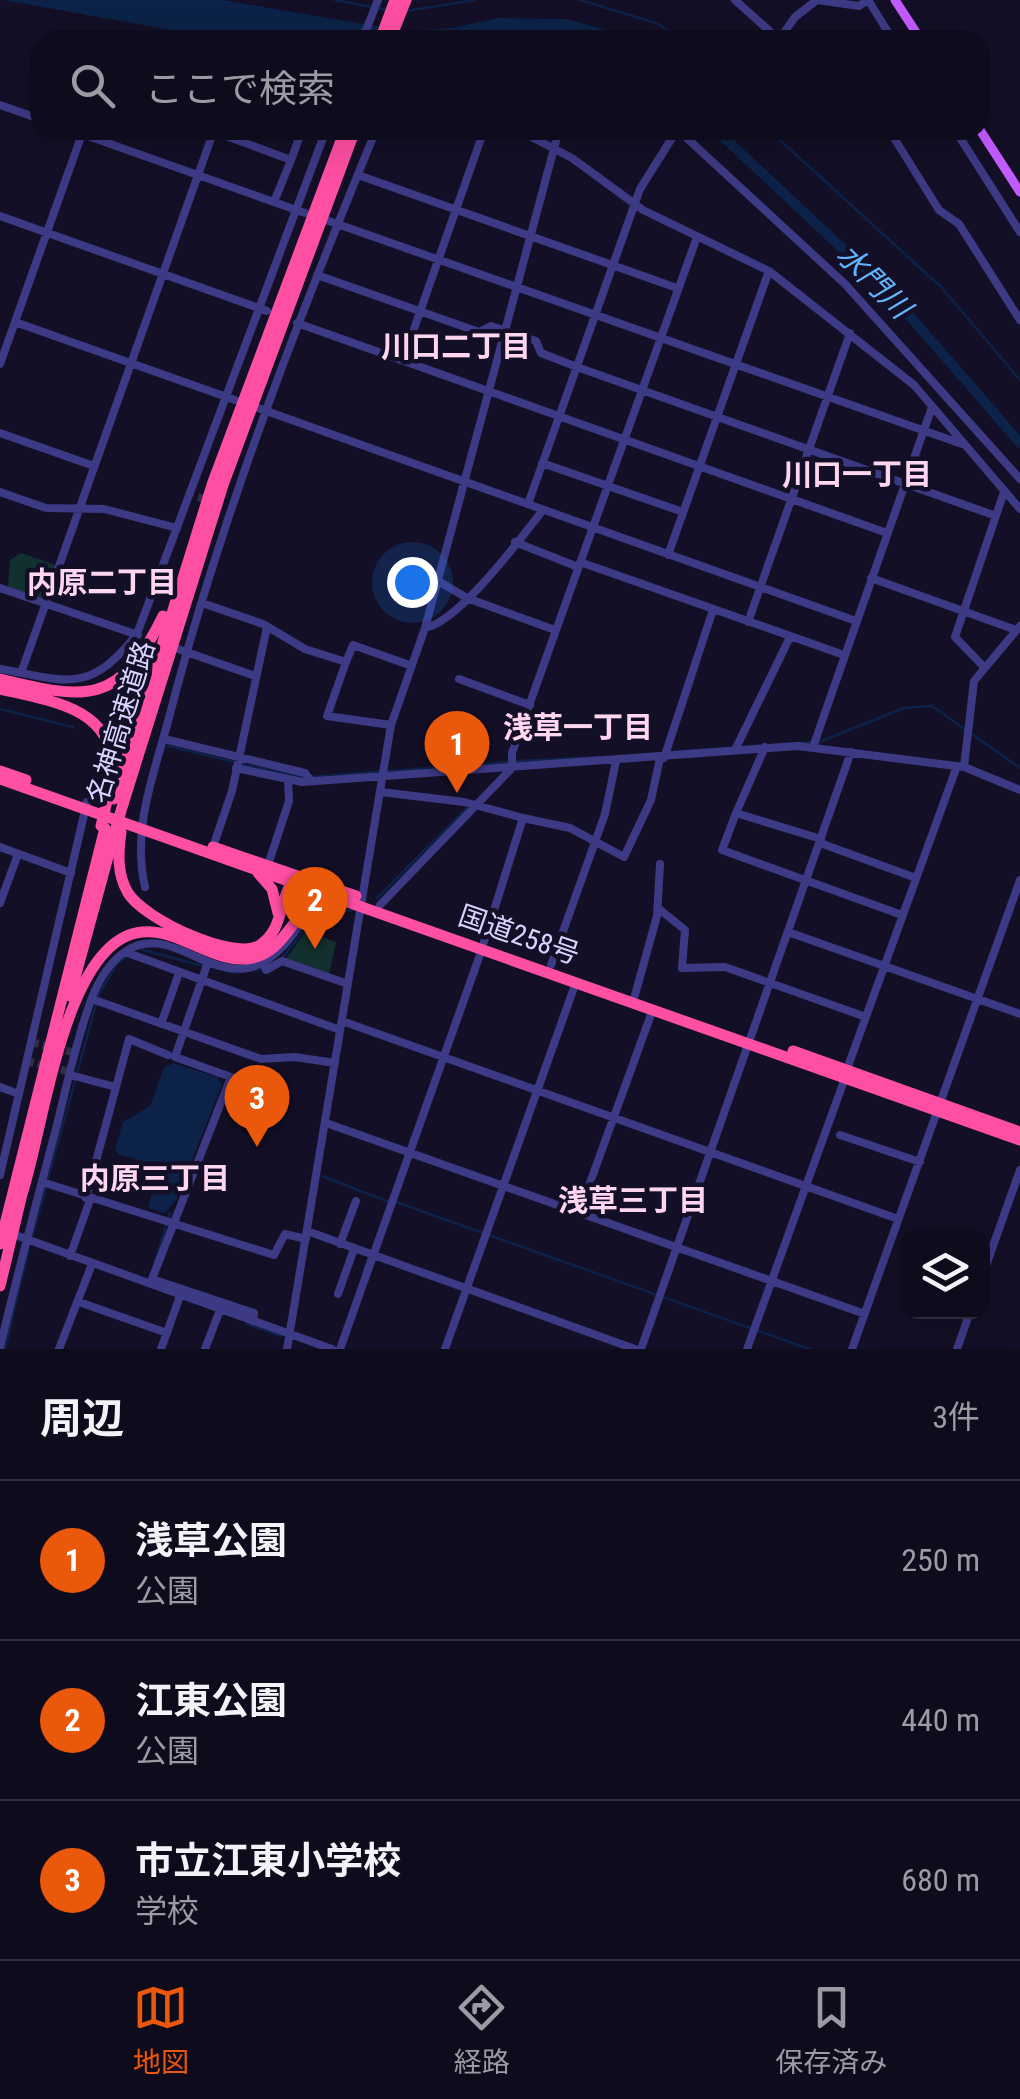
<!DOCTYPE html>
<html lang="ja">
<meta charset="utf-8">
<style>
body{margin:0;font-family:"Roboto Condensed","Noto Sans JP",sans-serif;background:#171425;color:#f1f3f6}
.controls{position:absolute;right:30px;bottom:30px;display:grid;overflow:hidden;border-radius:20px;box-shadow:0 10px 40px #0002}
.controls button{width:90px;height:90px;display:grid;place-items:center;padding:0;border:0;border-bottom:2px solid #2e2b3b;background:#0e0b1c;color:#f1f3f6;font:50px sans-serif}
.you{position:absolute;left:412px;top:582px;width:35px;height:35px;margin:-25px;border:8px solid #fff;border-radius:50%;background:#1a73e8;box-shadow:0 0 0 15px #1a73e833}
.badge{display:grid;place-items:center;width:65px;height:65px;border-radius:50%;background:#ea580c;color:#fff;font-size:32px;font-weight:700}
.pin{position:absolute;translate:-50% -82px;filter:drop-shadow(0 2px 5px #0008)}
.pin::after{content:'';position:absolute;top:52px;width:35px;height:30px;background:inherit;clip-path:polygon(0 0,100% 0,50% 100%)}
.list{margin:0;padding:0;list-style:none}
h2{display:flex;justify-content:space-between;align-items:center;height:130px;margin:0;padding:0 40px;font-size:42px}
h2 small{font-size:32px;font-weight:400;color:#9b9ba3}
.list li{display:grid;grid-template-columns:65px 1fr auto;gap:30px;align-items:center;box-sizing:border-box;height:160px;padding:0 40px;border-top:2px solid #2e2b3b}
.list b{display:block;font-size:38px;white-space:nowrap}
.list p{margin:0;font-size:32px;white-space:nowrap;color:#9b9ba3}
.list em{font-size:32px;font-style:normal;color:#9b9ba3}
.icon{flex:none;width:55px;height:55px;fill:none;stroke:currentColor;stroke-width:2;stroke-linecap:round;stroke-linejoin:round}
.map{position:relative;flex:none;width:1020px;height:1349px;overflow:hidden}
.search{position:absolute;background:#0e0b1c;box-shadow:0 10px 40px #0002;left:30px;right:30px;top:30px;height:110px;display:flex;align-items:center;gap:25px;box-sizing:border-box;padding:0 35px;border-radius:30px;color:#9b9ba3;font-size:38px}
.sheet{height:610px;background:#0e0b1c}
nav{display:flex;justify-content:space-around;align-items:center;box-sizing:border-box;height:140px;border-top:2px solid #2e2b3b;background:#0e0b1c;font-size:28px;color:#9b9ba3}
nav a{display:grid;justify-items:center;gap:5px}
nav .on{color:#ea580c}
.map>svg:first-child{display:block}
.green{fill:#12302f}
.water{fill:#0c2248}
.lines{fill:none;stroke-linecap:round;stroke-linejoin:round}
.stream{stroke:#0c2248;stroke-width:2.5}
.river{stroke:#0c2248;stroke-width:10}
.minor-tunnel{stroke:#312d47;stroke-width:8;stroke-dasharray:8 4;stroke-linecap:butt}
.minor{stroke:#3d3a85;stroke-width:8}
.major{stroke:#c25bff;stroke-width:9}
.highway{stroke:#ff4fa3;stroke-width:11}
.highway-bridge{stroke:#ff4fa3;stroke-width:11}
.labels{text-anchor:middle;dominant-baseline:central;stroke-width:9;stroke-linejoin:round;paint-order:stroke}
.street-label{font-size:28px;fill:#d9d4ff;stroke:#130f26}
.water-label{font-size:30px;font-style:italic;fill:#62b6ff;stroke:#130f26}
.neighbourhood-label{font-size:30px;font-weight:bold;fill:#ffd6f0;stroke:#130f26}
</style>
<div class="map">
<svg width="1020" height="1349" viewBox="0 0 1020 1349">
<rect width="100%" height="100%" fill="#130f26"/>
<path class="green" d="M21,553L55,565L42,600L8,587L10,560Z
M306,931L336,942L329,975L285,960Z"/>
<path class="water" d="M3,0H223L404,31L452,28L498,18L566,19L610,31L608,40H228Z
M173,1063L217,1077L222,1085L176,1200L165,1213L148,1208C159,1168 161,1163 118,1155L115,1149L123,1122L150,1106L164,1068Z"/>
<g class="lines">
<path class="stream" d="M335,0L388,10
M580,0L656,23L683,40
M406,11L475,0
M769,130L942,288L1020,380
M0,709L73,727
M819,742L904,708L932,706L1020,768
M168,746L234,762
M669,752L811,742
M515,761L602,757
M242,764L302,777
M310,777L507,762
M377,898L467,808
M140,949L203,966
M282,958L317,914L353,910
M209,966L233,973L261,969
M98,996L116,965L129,955
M77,1073L96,1004
M322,1176L389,1202
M48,1179L75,1081
M396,1202L809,1349
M32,1237L46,1187
M155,1262L170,1213
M363,1273L368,1258
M247,1324L281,1336
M5,1349L29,1248"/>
<path class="river" d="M716,130L889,292L1020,443"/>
<path class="minor-tunnel" d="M198,497L223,505
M31,1042L76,1053
M26,1061L70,1072"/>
<path class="minor" d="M735,0L774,35L781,36
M868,0L893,40
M362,40L378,0
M779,40L795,17L817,0L859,6L868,0
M0,105L40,119
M71,130L305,213
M210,130L291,160L274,202
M518,130L572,158L643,210L769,271L914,385L1020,509
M678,130L845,284L1020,479
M889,130L939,210L959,224L1020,320
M955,130L1020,232
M291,160L302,130
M358,175L677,288
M0,216L267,311
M326,220L962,444
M317,275L479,332L491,326L536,341L541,353L577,367L996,516
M15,322L235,400
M297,323L887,533
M403,360L484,130
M0,364L82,134
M258,408L856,621
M0,433L94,466
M542,463L683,512
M0,492L46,508L104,509L177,528
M528,504L640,189L672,138
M515,542L578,567
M668,555L769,271
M580,562L844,655
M871,578L1016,630
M438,581L467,598L555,630
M0,588L138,635
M202,603L263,624L305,649L346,662L353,645L412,666
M748,622L850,333
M425,628C460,621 520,539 543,510
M175,648L255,676
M346,662L327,716L391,725
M983,666L955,637L1004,492
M0,669C68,681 89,695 137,634L326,130
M21,673L214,130
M459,679L530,705
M164,739L305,773L311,781
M765,747L736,813L821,839
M813,747L932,407
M735,750L790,637
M664,758L713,610
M964,767L974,681L1020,626
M236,768L302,782L798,746L964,767L1020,790
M381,792L464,802L523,818L484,942
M736,813L722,850L902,915
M523,818L570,828L624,857L651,800L660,758
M820,843L916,878
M0,847L71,873
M213,847L232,791L267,627
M268,865L289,801L288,780
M145,887C131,825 156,770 171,710C223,511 298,320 376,130
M0,903L18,854
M380,905L512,768V753L697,237
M658,908L685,930L682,968L725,967L866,1017
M788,932L1020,1014
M125,952L340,1030
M208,962L175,1057L231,1077L152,1279L254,1313L253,1321
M264,964L266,970L282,961L348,984
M551,965L605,814L616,761
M635,995L657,916L660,864
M92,999L261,1059L295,1057L335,1063
M342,1021L898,1219
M161,1024L179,973
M847,1069L957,766
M70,1075L116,1087
M0,1087L19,1094
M326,1123L865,1314
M840,1135L920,1162
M0,1175L87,802
M42,1182L274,1255L285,1234L306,1239
M86,1198L129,1039L168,1055
M579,1213L653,1009
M307,1231L635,1349
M18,1236L332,1349
M340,1244L356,1201
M70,1256L90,1200
M982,1277L1020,1170
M338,1294L354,1249
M79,1302L167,1333
M0,1347C18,1273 37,1199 57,1125C67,1084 76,1041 91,1000C98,982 109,962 126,951C184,913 235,1032 304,918
M59,1349L92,1264
M161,1349L180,1296
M205,1349L220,1310
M287,1349L391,725L425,628L559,130
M340,1349L482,949
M445,1349L576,982
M641,1349L851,752
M747,1349L845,1078
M852,1349L1020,880
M957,1349L970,1312"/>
<path class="major" d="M895,0L921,40
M980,130L1020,192"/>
<path class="highway" d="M380,40L395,0
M390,40L406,0
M0,679C87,700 119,706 163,616
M0,689C61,703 127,711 109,793
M0,771L26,780
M0,779L1020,1140
M114,799L213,482L345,130
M123,804L223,485L355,130
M121,832C118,854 117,874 128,893C144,919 234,962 260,945C285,929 278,897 296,877
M213,847L356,896
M258,873L272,889L278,913
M70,996L115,831
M793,1051L1020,1132
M21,1197C43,1136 63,939 142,932C180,928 215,966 252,958C291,950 293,900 334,898
M0,1244L105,828
M0,1286L22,1194"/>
<path class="highway-bridge" d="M101,826L108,797
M115,831L123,804"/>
</g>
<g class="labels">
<g class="street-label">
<text transform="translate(121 722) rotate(-73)">名神高速道路</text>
<text transform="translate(519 935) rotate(19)">国道258号</text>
</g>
<g class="water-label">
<text transform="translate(874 281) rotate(45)">水門川</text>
</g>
<g class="neighbourhood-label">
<text x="456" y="346">川口二丁目</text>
<text x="857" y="474">川口一丁目</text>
<text x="102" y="582">内原二丁目</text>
<text x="578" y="727">浅草一丁目</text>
<text x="155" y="1178">内原三丁目</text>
<text x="633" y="1200">浅草三丁目</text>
</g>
</g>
</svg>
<div class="controls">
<button><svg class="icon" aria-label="layers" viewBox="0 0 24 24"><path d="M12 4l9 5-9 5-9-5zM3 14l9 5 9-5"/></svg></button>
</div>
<div class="you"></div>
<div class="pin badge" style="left:457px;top:793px">1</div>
<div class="pin badge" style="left:315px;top:949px">2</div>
<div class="pin badge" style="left:257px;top:1147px">3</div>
<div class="search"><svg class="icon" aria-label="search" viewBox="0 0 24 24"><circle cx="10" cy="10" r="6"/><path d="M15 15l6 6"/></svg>ここで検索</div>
</div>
<section class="sheet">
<h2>周辺<small>3件</small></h2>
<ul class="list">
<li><span class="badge">1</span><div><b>浅草公園</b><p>公園</p></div><em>250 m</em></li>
<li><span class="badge">2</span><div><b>江東公園</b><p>公園</p></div><em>440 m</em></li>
<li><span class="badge">3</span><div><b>市立江東小学校</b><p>学校</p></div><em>680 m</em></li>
</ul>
</section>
<nav>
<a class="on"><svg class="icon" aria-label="map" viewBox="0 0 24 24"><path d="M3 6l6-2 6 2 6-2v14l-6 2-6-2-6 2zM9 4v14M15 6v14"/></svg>地図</a>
<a><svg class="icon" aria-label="directions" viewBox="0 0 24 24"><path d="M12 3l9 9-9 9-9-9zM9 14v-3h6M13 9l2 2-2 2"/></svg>経路</a>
<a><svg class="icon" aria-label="saved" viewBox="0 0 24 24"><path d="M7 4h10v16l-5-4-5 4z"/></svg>保存済み</a>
</nav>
